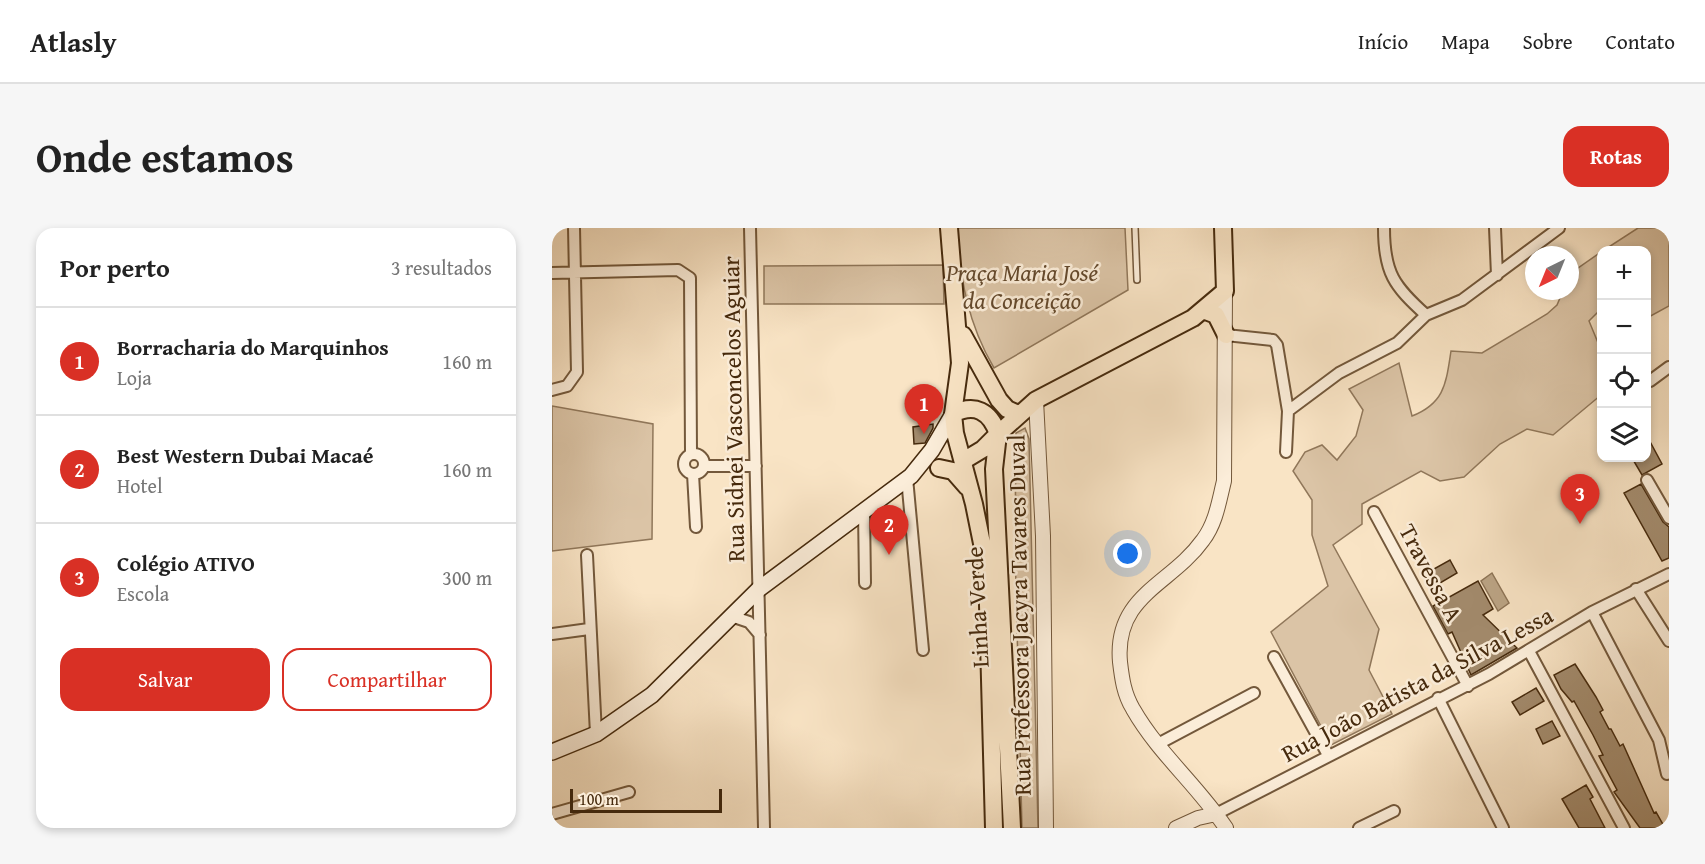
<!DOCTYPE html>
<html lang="pt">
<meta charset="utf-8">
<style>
body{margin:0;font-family:"Gentium Book Plus",serif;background:#f6f6f6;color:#222}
.controls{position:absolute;right:18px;top:18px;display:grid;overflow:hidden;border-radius:12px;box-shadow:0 3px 9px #0003}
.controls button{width:54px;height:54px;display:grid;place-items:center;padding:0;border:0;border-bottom:2px solid #e0e0e0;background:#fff;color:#222;font:30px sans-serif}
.compass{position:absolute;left:973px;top:18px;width:54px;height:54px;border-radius:50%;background:#fff;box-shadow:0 3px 9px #0003;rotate:223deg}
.scale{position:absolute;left:18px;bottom:15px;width:152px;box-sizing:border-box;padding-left:6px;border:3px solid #462a0d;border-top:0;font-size:16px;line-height:21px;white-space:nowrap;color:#462a0d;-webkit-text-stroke:4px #fbedd9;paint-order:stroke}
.you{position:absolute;left:576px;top:326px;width:21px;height:21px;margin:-15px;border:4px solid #fff;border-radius:50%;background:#1a73e8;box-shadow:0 0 0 9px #1a73e833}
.badge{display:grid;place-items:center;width:39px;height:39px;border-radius:50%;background:#d93025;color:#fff;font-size:20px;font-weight:700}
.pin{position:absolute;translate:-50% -50px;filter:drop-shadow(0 2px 3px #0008)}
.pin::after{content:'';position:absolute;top:32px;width:21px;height:18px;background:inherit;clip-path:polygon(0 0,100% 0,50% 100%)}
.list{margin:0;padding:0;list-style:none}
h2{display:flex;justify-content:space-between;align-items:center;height:78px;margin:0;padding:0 24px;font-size:26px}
h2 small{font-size:20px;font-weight:400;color:#767676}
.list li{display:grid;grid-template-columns:39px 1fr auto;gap:18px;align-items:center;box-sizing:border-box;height:108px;padding:0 24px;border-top:2px solid #e0e0e0}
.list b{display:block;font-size:22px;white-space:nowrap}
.list p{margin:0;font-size:20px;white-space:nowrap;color:#767676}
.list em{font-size:20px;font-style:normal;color:#767676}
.actions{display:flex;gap:12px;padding:18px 24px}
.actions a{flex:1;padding:14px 0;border:2px solid #d93025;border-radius:18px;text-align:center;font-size:21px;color:#d93025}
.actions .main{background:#d93025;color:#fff}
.icon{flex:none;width:33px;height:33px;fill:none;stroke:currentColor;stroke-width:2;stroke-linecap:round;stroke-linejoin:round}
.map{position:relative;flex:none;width:1117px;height:600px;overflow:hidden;border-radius:18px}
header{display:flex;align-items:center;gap:36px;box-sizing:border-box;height:84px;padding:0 30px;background:#fff;border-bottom:2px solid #e0e0e0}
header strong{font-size:28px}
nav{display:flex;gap:33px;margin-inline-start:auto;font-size:21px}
.intro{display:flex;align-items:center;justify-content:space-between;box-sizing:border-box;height:144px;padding:0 36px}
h1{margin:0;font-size:42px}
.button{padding:15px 27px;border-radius:18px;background:#d93025;color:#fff;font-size:21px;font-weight:700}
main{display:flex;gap:36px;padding:0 36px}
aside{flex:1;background:#fff;border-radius:18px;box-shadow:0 3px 9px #0003}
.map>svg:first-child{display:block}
.green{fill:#dbc4a6;stroke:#90775a;stroke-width:1.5}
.water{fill:#bca586;stroke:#8d7456;stroke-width:1.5}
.building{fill:#a38b6d;stroke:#462a0d;stroke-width:1.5}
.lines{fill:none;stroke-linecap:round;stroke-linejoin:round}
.service-casing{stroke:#73583b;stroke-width:8}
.minor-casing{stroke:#73583b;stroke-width:14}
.tertiary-casing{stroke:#73583b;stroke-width:16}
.secondary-casing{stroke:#462a0d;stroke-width:18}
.trunk-casing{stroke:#462a0d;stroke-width:20}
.service{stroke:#fbedd9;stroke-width:5}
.minor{stroke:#fbedd9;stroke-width:10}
.tertiary{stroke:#fbedd9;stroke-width:14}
.secondary{stroke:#fbedd9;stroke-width:15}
.trunk{stroke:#f9e4c5;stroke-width:16}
.labels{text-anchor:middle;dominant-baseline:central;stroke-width:5;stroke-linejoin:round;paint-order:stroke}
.park-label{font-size:24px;font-style:italic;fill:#64492c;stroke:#fbedd9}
.street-label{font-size:24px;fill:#462a0d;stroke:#fbedd9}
</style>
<header>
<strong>Atlasly</strong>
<nav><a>Início</a><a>Mapa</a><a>Sobre</a><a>Contato</a></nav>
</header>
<div class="intro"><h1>Onde estamos</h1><a class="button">Rotas</a></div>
<main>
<aside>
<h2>Por perto<small>3 resultados</small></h2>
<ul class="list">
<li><span class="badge">1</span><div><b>Borracharia do Marquinhos</b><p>Loja</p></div><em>160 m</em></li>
<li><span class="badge">2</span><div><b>Best Western Dubai Macaé</b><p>Hotel</p></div><em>160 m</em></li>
<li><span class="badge">3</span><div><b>Colégio ATIVO</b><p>Escola</p></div><em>300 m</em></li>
</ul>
<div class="actions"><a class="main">Salvar</a><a>Compartilhar</a></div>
</aside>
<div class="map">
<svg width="1117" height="600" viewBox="0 0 1117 600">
<rect width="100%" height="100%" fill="#f9e4c5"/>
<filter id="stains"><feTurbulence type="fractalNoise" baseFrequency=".00333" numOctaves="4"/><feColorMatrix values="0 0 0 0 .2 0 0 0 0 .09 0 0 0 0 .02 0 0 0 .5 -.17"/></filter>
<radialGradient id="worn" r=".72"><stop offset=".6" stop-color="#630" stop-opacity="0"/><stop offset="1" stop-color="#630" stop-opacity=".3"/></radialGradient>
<path class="green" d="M405,0H573L576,62L442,140C416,96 408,51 405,0Z
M1086,0H1117V78L1095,90L1094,22H1052Z
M1049,24V81L1037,93L1049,122V167L1001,207L975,201L948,216L912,249L888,253L869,243L810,276V296L781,317L827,401L817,442L840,486L779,517L719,404L776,358L760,307V272L741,243L753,224L770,217L785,232L804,208L811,182L797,161L847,135L860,188C893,175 894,155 899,123L930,125L995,86L1005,77L1011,63H1018L1019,45Z
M391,37L392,76H212V38Z
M0,178L101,196L100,311L0,323Z
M473,200L477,211L486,600H470L463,319L464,205Z"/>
<path class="water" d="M940,345L957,375L946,383L929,353Z"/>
<path class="building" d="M381,196V200L373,215L362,216L361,199Z
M1095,208L1110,236L1090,247L1080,230H1095Z
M1089,256L1111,294L1117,299V330L1110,333L1072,265Z
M898,332L905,345L878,361L871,347Z
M926,353L941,381L931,387L965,420L919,447L900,404L896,406L881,378Z
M1023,436L1044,469L1051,482L1048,484L1057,501H1059L1068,518L1071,516L1102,585L1104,584L1113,600H1088L1062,564L1065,562L1047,528L1051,527L1041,507L1022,473L1020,474L1009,461L1002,447Z
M984,460L992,473L968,487L960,474Z
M1000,493L1008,508L991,516L984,501Z
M1034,557L1041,569L1038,571L1053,600H1027L1010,571Z"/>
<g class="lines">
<g class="service-casing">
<path id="service" d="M583,0L585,52"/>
</g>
<g class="minor-casing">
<path id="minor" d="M198,0L212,600
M832,0C832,45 842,58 874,87
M943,0L945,47
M0,45L126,42L138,50L139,225
M674,107L721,112L725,117L736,183L734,224
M1098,153L1117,139
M0,162L15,158L25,144L22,0
M736,183L787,145L845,115L874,87L910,72L1007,0
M132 236a10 10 0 1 1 20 0a10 10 0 1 1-20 0Z
M152,238H204
M141,246L144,299
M355,250L371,422
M1095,252L1117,290
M312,283L313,355
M822,284L916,458
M35,327L44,506
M1084,361L1117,413
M1040,384L1107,512L1115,546
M179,388L197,394L208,407
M0,406L37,401
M977,423L1072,600
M722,429L776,527
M886,470L951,600
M606,516L702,465
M0,586L77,564
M664,586L937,446L1040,384L1117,346
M807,600L842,583"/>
</g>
<g class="tertiary-casing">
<path id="tertiary" d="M673,63L672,253C667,273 664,295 651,312C619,357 562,367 568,434C570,451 572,466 581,481C606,525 646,558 674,600
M484,172L491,308L494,600
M624,600L646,590L664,586"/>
</g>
<g class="secondary-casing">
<path id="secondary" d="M0,524L44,506L100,467L207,361L359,248L380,222L401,186"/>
</g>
<g class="trunk-casing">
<path id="trunk" d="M397,0L408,135L401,186L403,205L422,276L435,340L442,600
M651,82L664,87L674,107
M411,107L447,172L455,181L466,186
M401,186C423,175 438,183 446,206L431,221L411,233
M387,240L401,243L415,259
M460,600L442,241L446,206L484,172L641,90L673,63L671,0"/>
</g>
<use href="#service" class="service"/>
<use href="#minor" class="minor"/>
<use href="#tertiary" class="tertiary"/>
<use href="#secondary" class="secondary"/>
<use href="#trunk" class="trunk"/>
</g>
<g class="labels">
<g class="park-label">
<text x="470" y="44">Praça Maria José<tspan x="470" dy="28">da Conceição</tspan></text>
</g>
<g class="street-label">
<text transform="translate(181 181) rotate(-91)">Rua Sidnei Vasconcelos Aguiar</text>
<text transform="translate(879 345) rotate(62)">Travessa A</text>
<text transform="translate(425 379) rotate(-93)">Linha Verde</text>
<text transform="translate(467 387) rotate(-91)">Rua Professora Jacyra Tavares Duval</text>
<text transform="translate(865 456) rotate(-28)">Rua João Batista da Silva Lessa</text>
</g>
</g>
<rect width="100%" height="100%" filter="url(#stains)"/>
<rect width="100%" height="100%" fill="url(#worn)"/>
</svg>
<div class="controls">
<button>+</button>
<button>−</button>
<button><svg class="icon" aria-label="locate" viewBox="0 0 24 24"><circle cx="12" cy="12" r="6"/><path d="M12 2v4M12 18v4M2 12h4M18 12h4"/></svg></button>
<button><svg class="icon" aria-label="layers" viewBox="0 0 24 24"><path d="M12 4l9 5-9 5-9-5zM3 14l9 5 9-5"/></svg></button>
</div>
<svg class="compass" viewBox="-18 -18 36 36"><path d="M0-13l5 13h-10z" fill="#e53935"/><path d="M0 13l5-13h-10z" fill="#767676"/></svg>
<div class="scale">100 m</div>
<div class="you"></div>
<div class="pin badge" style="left:372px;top:206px">1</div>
<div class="pin badge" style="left:337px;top:327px">2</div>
<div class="pin badge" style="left:1028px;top:296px">3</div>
</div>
</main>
